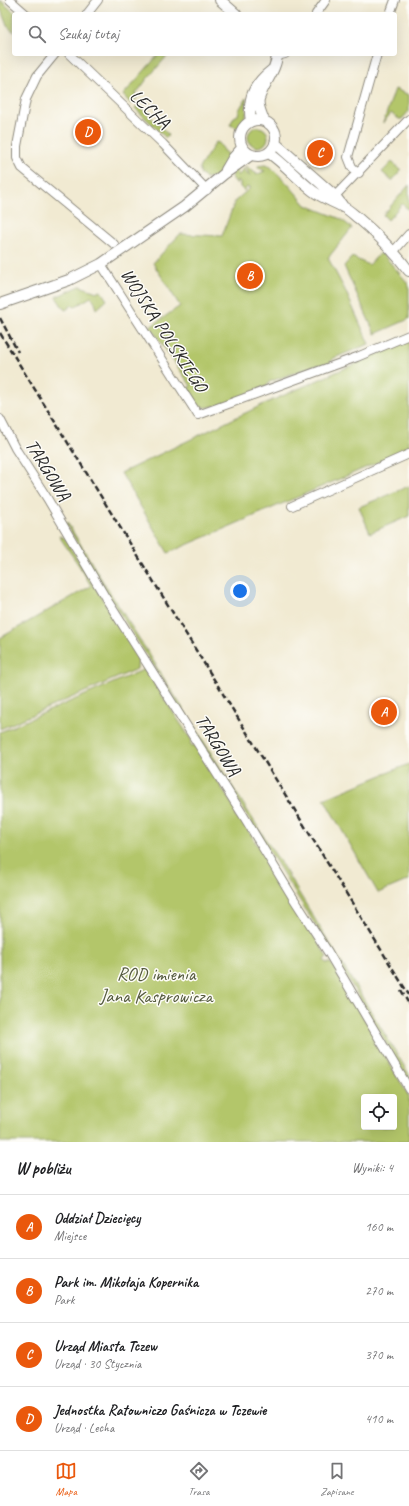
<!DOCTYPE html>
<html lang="pl">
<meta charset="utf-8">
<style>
body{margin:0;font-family:Caveat,sans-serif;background:#f6f6f6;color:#202124}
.controls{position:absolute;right:12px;bottom:12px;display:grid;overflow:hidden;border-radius:4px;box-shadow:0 4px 16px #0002}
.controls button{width:36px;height:36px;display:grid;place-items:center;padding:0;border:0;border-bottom:1px solid #e0e0e0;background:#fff;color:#202124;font:20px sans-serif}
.you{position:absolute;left:240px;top:591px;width:14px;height:14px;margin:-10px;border:3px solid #fff;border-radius:50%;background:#1a73e8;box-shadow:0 0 0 6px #1a73e833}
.badge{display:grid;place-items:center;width:26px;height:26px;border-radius:50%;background:#ea580c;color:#fff;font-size:13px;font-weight:700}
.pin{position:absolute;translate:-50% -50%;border:2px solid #fff;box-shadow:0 1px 4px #0006}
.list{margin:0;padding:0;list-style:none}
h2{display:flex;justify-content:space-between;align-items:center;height:52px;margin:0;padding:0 16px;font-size:17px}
h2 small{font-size:13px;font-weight:400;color:#757577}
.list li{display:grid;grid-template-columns:26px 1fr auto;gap:12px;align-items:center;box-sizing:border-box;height:64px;padding:0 16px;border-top:1px solid #e0e0e0}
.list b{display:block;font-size:15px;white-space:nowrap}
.list p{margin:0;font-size:13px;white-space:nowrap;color:#757577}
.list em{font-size:13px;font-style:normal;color:#757577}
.icon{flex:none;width:22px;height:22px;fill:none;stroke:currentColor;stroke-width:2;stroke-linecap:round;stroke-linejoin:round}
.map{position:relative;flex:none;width:409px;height:1142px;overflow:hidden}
.search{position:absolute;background:#fff;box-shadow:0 4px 16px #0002;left:12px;right:12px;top:12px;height:44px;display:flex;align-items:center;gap:10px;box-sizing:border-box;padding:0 14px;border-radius:4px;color:#757577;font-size:15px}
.sheet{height:308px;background:#fff}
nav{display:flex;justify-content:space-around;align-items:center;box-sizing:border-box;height:56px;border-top:1px solid #e0e0e0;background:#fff;font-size:11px;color:#757577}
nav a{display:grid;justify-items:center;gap:2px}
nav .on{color:#ea580c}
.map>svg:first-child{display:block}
.green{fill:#b3c66a;stroke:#6f784a;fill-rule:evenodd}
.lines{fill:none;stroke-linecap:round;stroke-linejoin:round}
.minor-casing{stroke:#8e8a7e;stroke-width:10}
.tertiary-casing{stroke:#8e8a7e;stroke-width:12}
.minor{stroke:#fff;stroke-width:8}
.tertiary{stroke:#fff;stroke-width:10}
.rail{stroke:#2b2b2b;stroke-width:2.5;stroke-dasharray:6 3;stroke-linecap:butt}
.labels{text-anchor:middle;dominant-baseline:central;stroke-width:3;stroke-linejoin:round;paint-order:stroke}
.street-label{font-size:19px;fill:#2b2b2b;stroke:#fdfcf7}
.park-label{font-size:19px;fill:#545a3e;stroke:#fdfcf7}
</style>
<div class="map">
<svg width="409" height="1142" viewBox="0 0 409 1142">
<rect width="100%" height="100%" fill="#fdfcf7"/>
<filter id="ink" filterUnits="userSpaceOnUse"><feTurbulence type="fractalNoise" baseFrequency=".025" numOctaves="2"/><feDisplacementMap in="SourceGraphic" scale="8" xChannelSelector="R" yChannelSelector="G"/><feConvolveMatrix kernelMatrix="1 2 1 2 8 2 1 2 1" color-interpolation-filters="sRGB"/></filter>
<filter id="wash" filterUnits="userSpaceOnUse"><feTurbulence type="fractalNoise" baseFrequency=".012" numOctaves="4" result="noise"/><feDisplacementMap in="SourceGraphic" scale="16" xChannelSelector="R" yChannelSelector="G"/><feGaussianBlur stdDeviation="0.9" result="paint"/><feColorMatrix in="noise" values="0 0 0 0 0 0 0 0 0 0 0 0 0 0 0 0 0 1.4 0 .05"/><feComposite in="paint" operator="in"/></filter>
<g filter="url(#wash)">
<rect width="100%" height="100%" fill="#f1ead2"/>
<path class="green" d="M0,0L16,14H14V32L7,26L0,7Z
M159,54H169L147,79L136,94V99L131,104L123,95Z
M395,89L409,95V111L402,119H399L391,113L383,123Z
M246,98C247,111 248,119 238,128L230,125L234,117L238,115L239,110Z
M138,105L169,135L166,138L135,108Z
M248 137a10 10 0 1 1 20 0a10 10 0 1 1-20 0Z
M216,142L219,143L230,159L216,177L206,178L201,175L199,168Z
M392,162L401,170L392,181L382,172Z
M265,165L271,167L288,184L306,205L341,219L352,228L328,258L345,290L369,344L334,358L327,366L316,365L269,382L267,386C253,391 215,410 203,407C194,405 190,397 185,390L191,386L150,327L180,306L153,263L180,234L222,236L235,201L250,188L247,187L244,191L240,187V182L237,180V184L232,178V174L238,168L237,176L241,173L243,168L247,174L250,176L245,166L257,174L256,175L265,171L258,168V166Z
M409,185V210L402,204L388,220L383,215Z
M381,252L406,281L409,286V319L375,334L344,266L352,257L369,265Z
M80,286L97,292L101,291L107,300L97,309L94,300L91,297L74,307L72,305L66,310L64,309L56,297Z
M409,340V449L168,553L121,473L264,404Z
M409,486V516L370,533L359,507Z
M67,522L105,585L156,665L154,667L96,576L66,524Z
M59,536L65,538L138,657L137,669L0,729V638L91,586L82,570Z
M156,666L285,870L409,1074V1082L332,952L155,668Z
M145,669L192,741L190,743L192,746L195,745L238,814L235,816L237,819L240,818L290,896L286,897L288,901L292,900L327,957L324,960L326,963H331L377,1040L374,1043L371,1040L376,1046H379L409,1096V1142H0V732ZM364,1097H394V1127H364Z
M409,764V880L378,893L324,799Z"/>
</g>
<g filter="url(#ink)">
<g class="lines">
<g class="minor-casing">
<path id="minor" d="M10,0L26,14
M87,14L98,0
M316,14L326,0
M390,14L395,0
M55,54L37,76L26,99L17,146V158L22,168L114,244
M69,54L163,144L207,190
M277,56L285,54
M359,173L352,167L348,157L377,54
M335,196L409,119
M394,251L409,234
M101,264L198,415L357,357L409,335
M0,419L15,448L47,498L105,597L243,815L292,896L328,952L409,1089
M292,506L409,454"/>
</g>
<g class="tertiary-casing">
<path id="tertiary" d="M220,0L236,14
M240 138a18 18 0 1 1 36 0a18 18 0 1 1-36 0Z
M251,121C247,98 254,84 272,70
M264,121C262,114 257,106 259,99C263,84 277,70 277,54
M275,143L335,196L342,205
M269,153C285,164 297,179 313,191C324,199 332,201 343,207C348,209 353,214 358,218C377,234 394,251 409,271
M226,170L233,158L242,148
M0,304L69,280L101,264L184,207L224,174L251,155"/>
</g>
<use href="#minor" class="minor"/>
<use href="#tertiary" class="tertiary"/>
<path class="rail" d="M0,318L18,352
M0,333L409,995
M401,990L409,1004"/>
</g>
</g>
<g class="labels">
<g class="street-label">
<text transform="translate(150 109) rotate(44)">LECHA</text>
<text transform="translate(164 330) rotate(57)">WOJSKA POLSKIEGO</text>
<text transform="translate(48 470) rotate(58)">TARGOWA</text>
<text transform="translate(218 745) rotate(58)">TARGOWA</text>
</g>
<g class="park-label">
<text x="156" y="974">ROD imienia<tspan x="156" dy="22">Jana Kasprowicza</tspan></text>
</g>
</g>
</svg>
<div class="controls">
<button><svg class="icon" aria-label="locate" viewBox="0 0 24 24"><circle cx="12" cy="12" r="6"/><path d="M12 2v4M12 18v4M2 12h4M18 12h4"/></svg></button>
</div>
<div class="you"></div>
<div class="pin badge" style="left:384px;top:712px">A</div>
<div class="pin badge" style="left:250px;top:276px">B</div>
<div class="pin badge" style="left:320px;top:153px">C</div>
<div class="pin badge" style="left:88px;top:132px">D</div>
<div class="search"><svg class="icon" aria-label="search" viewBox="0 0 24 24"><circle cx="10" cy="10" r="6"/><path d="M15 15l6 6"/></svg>Szukaj tutaj</div>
</div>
<section class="sheet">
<h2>W pobliżu<small>Wyniki: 4</small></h2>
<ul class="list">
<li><span class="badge">A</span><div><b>Oddział Dziecięcy</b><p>Miejsce</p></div><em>160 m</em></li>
<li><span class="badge">B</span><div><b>Park im. Mikołaja Kopernika</b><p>Park</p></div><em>270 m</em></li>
<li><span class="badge">C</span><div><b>Urząd Miasta Tczew</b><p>Urząd · 30 Stycznia</p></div><em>370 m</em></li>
<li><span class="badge">D</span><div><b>Jednostka Ratowniczo Gaśnicza w Tczewie</b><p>Urząd · Lecha</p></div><em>410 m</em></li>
</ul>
</section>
<nav>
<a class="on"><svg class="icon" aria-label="map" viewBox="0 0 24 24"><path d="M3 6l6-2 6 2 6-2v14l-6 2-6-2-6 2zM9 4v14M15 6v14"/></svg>Mapa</a>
<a><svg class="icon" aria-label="directions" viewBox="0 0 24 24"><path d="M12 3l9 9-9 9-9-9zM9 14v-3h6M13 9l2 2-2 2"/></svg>Trasa</a>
<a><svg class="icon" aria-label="saved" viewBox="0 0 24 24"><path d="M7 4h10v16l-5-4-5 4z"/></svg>Zapisane</a>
</nav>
